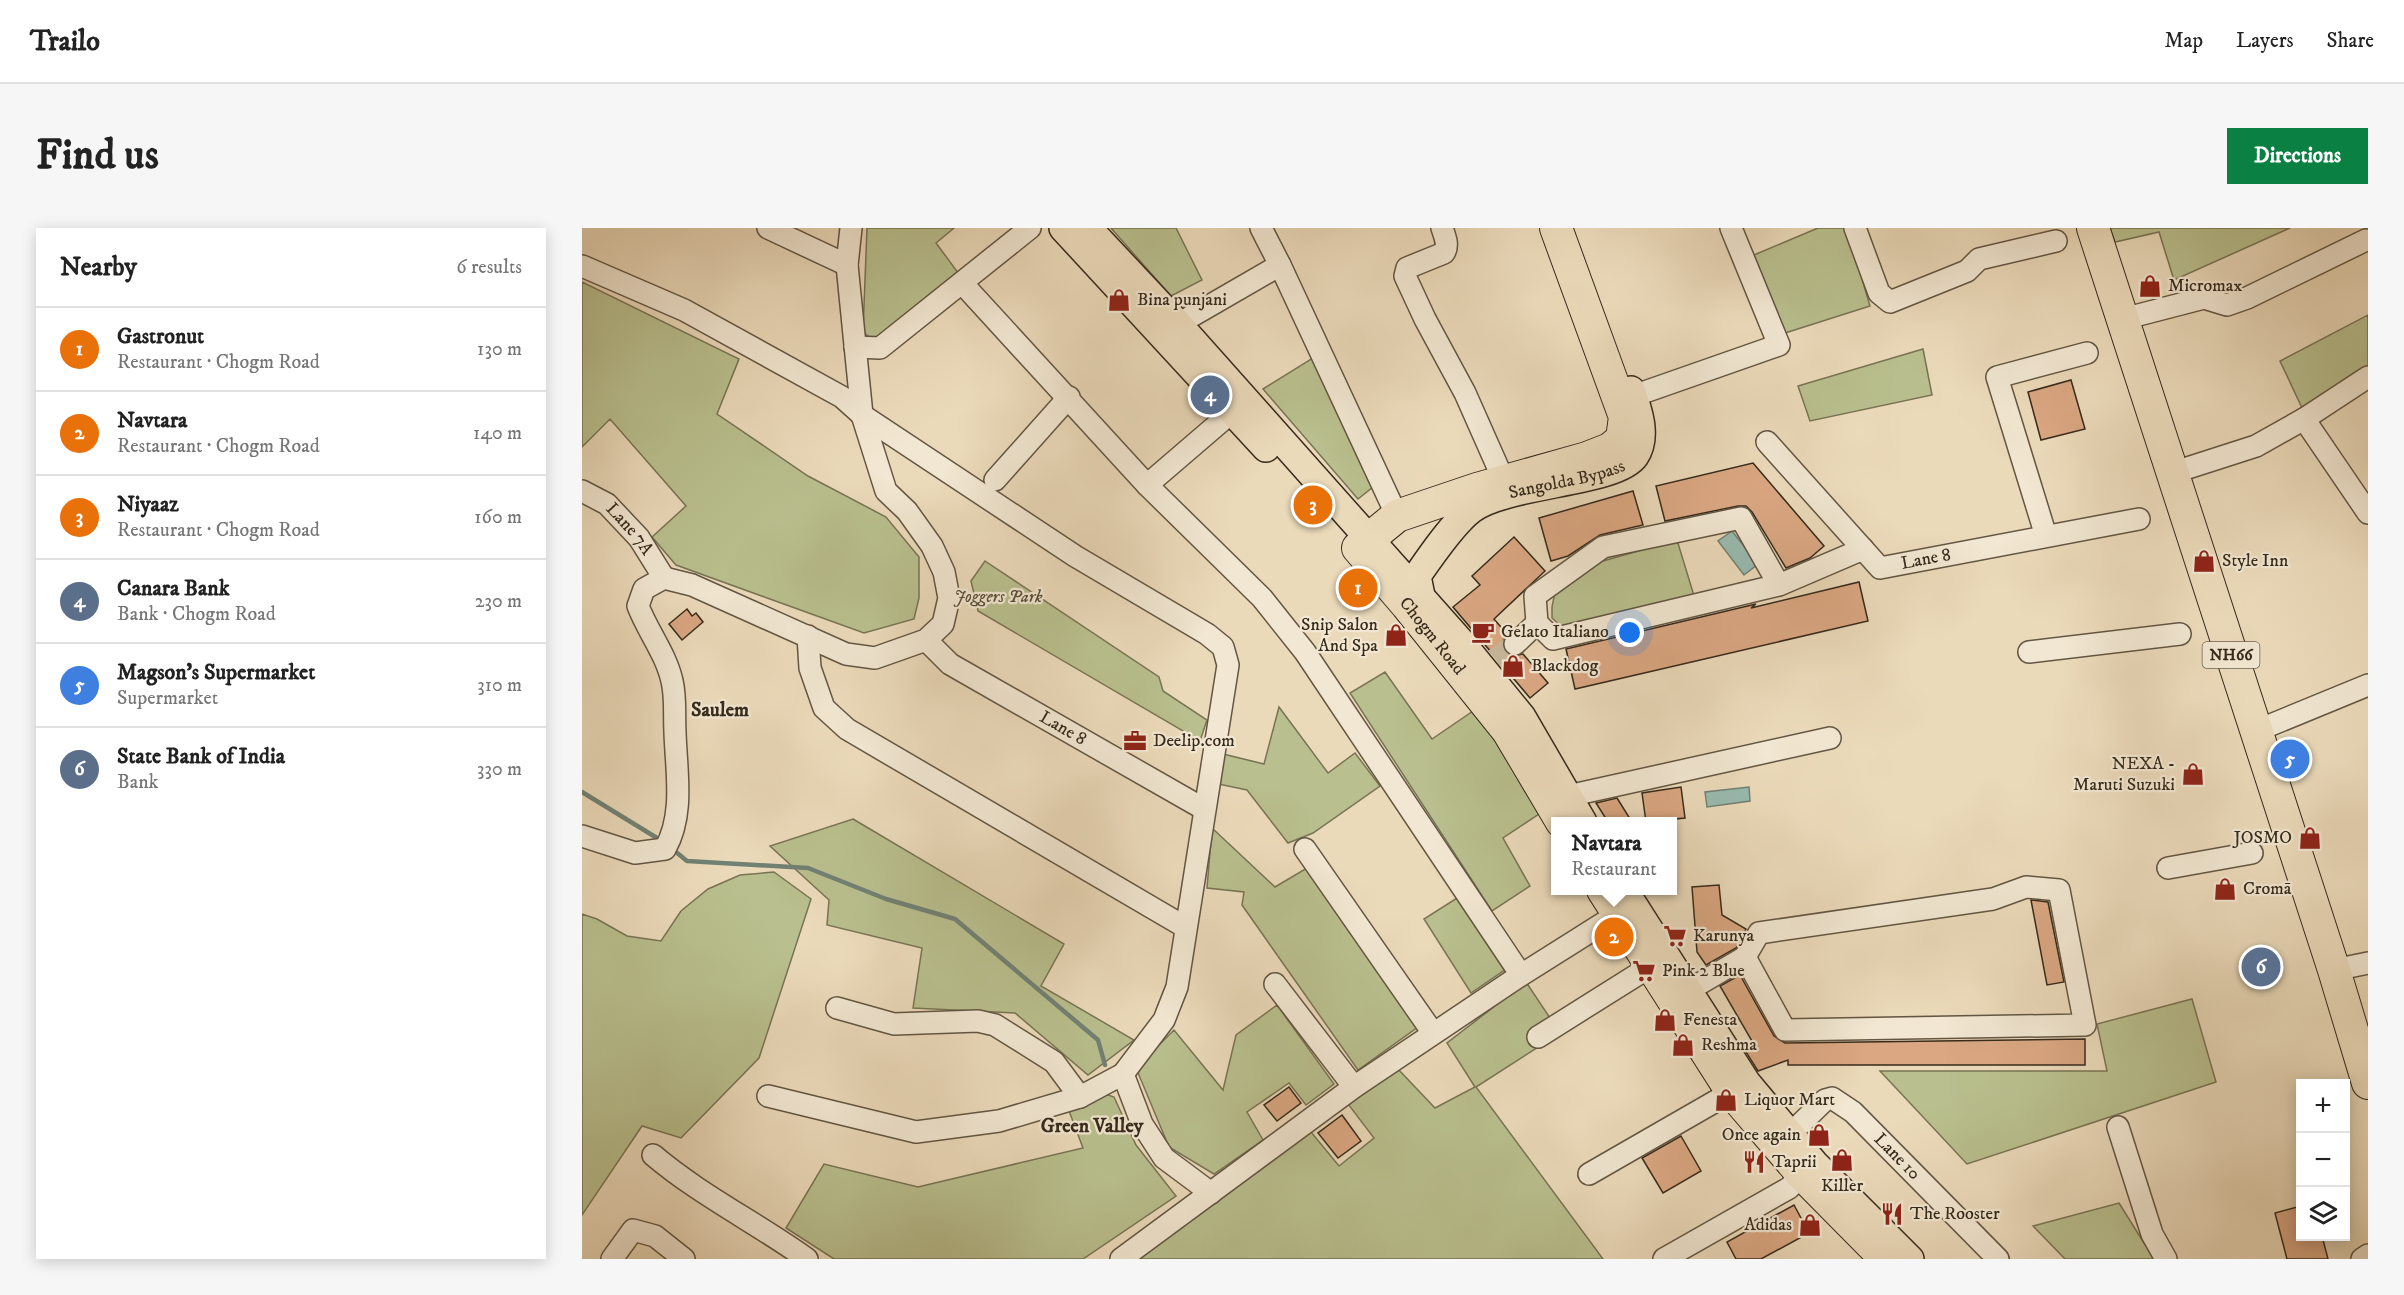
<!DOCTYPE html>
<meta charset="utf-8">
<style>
body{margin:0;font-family:"IM FELL DW Pica",serif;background:#f6f6f6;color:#222}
.controls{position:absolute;right:18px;bottom:18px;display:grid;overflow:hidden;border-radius:0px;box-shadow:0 3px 15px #0003}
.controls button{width:54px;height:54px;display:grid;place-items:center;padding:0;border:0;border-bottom:2px solid #e0e0e0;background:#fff;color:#222;font:30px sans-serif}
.you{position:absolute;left:1048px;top:405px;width:21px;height:21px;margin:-15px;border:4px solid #fff;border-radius:50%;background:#1a73e8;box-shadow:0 0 0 9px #1a73e833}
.badge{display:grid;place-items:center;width:39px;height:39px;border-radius:50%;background:#0b8043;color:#fff;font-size:20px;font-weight:700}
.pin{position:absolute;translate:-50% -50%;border:3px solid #fff;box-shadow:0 2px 6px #0006}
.popup{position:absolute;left:969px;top:589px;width:126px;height:78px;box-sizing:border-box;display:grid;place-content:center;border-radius:0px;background:#fff;filter:drop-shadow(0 2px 4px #0005);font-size:20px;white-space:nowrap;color:#767676}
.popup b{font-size:22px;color:#222}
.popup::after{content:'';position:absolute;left:50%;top:100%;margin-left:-12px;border:12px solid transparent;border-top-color:#fff}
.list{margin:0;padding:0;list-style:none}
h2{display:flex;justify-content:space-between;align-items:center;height:78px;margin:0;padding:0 24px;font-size:26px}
h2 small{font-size:20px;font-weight:400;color:#767676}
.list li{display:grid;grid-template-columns:39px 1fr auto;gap:18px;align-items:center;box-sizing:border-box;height:84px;padding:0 24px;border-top:2px solid #e0e0e0}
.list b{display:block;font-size:22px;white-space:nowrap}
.list p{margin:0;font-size:20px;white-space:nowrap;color:#767676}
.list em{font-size:20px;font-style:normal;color:#767676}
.icon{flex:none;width:33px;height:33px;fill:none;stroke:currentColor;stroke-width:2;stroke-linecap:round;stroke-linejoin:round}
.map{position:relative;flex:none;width:1786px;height:1031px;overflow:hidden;border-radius:0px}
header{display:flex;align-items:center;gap:36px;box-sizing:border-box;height:84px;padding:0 30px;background:#fff;border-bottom:2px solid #e0e0e0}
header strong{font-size:28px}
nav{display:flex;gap:33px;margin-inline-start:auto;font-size:21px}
.intro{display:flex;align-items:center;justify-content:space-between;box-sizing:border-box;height:144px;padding:0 36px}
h1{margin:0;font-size:42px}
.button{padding:15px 27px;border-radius:0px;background:#0b8043;color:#fff;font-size:21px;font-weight:700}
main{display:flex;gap:36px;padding:0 36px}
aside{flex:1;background:#fff;border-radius:0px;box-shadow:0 3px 15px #0003}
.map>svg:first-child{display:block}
.green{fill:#b9bf8e;stroke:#787454;stroke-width:1.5}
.water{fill:#98bbb0;stroke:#718174;stroke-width:1.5}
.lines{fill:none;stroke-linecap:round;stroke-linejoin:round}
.stream{stroke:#718174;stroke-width:4.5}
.building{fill:#daa782;stroke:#362a1b;stroke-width:1.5}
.minor-tunnel{stroke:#c7b79a;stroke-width:21;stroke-dasharray:21 10;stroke-linecap:butt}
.minor-casing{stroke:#635643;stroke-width:24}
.major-casing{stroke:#362a1b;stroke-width:30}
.highway-casing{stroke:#362a1b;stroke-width:34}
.minor{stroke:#f2e7d2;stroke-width:21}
.major{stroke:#ebdaba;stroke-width:27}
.highway{stroke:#ebdaba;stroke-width:32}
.labels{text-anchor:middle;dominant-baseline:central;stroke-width:4.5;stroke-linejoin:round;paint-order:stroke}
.shield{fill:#f2e7d2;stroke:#6e6352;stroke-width:1.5}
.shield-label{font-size:16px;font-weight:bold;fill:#362a1b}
.poi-label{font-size:18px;fill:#362a1b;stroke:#f2e7d2;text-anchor:start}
.street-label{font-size:18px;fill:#362a1b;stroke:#f2e7d2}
.park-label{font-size:18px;font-style:italic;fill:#574f38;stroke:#f2e7d2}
.neighbourhood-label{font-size:20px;font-weight:bold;fill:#362a1b;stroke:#f2e7d2}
</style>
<header>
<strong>Trailo</strong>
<nav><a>Map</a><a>Layers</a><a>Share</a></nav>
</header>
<div class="intro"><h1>Find us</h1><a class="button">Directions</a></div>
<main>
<aside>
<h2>Nearby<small>6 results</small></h2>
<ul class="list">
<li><span class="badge" style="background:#e8710a">1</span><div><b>Gastronut</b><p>Restaurant · Chogm Road</p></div><em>130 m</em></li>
<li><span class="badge" style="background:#e8710a">2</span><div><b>Navtara</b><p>Restaurant · Chogm Road</p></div><em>140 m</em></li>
<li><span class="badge" style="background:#e8710a">3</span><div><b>Niyaaz</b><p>Restaurant · Chogm Road</p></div><em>160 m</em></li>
<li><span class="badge" style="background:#5c6f8a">4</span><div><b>Canara Bank</b><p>Bank · Chogm Road</p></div><em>230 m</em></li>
<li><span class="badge" style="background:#3f7fe0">5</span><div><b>Magson's Supermarket</b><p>Supermarket</p></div><em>310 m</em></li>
<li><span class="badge" style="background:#5c6f8a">6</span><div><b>State Bank of India</b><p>Bank</p></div><em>330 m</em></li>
</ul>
</aside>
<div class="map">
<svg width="1786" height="1031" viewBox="0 0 1786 1031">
<rect width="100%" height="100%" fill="#ebdaba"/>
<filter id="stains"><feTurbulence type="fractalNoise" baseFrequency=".00333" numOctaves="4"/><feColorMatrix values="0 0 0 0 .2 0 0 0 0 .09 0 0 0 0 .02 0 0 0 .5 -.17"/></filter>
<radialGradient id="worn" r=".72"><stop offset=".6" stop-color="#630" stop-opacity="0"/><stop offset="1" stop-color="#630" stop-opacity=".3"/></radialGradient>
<path class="green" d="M285,0H372L354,15L377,46L294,114L281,104Z
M529,0H594L620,52L589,68Z
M1236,0H1265L1288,78L1203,105L1172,27Z
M1528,0H1708L1592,52L1577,4L1533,14Z
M0,54L157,131L135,186L226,248L304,289L337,329V370L332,391L282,405L94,337L70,309L104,278L28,191L0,219Z
M1786,87V141L1720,180L1698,133Z
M1341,121L1350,167L1228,193L1216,158Z
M734,128L791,259L776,271L681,161Z
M1095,312L1113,371L981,400L970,390V379L973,364L1014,335Z
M403,333L577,449L581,463L625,492L618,513L396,383L389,353Z
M803,444L850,511L894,481L957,586L921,610L948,658L910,683L768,465Z
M697,479L746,545L773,525L798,558L731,605L706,615L665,562L636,556L641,526L682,536Z
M271,591L482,716L459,758L552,812L506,847L433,785L331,780L340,720L245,697L247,672L188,618Z
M630,600L693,659L725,640L836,799L776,842L660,677L662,664L625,660Z
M192,644L229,671L177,830L99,910L60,898L0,987V686L15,691L45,708L79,713L99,683L126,661L158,647Z
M875,670L924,741L889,765L842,691Z
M944,754L978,805L894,859L1021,1031H557L729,904L757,938L792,910L766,876L815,840L853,880L893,859L865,815Z
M1610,771L1634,854L1385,936L1298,843H1525L1515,796Z
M695,777L752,856L724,877L707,855L665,884L681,912L632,946L587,919L554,840L592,802L641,862L654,807Z
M523,866L532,869L554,917L594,968L501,1031H252L204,1000L242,936L336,959L501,920L487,883Z
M1537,975L1572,1031H1483L1451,998Z"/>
<path class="water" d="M1150,303L1176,336L1162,347L1136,313Z
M1167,559L1168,573L1125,579L1123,564Z"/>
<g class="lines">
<path class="stream" d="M0,564L75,610
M94,624L105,633L226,640L304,671L373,691L516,812L523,837"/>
</g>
<path class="building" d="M1489,152L1503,201L1459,212L1446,164Z
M1171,235L1242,318L1228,330L1204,340L1170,284L1164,278H1156L1083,293L1074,258Z
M1051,263L1061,297L1018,307L986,328L969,333L957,290Z
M932,309L963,343L912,391L925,406L921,413L923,424L930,428L941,426L966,455L948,470L871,379L898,357L890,348Z
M1277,354L1286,393L993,461L984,421L1174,376L1169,380Z
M105,381L110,388L114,385L121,394L100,412L87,396Z
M1099,559L1103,590L1064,594L1060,565Z
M1035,570L1050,594H1026L1014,575Z
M1137,657L1140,687L1164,701L1154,720L1124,737L1115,724L1110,659Z
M1449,672L1466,674L1482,754L1465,757Z
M1158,747L1192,808L1203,815L1503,811V837H1206V832L1176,843L1164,824L1170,813L1138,758Z
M707,859L719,875L695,893L682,877Z
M760,887L779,913L756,930L736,905Z
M1099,908L1119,943L1081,965L1060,930Z
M1212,977L1227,1005L1179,1031H1154L1145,1014Z
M1719,978V1008H1740L1746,1031H1705L1693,985Z"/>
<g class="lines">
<path class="minor-tunnel" d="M913,431L933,416"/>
<g class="minor-casing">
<g id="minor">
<path d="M186,0L265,37"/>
<path d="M679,0L698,37"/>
<path d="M860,0C863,9 867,17 862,25L825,40L823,48L843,91L883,165L922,253"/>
<path d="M1273,0L1297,65L1308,74L1385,43L1397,31L1474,13"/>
<path d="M0,38L102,82L260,169L280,187L493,328L625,406L641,419L646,437L595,759L582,792L541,846L498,869L417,893L334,904L186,868"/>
<path d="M380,55L565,257L680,370L723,424L939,747"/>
<path d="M1541,91L1622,70L1645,77L1665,70L1784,12"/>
<path d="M596,96L698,37L815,288"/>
<path d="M273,119L298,120L448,0"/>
<path d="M1786,149L1722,191L1786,285"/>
<path d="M1037,173L1197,117L1149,0"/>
<path id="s1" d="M1185,214L1298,340L1557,291"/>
<path d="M1590,245L1674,218L1722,191"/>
<path d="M413,252L487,169"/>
<path d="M565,257L650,184"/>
<path id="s2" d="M0,263L25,276L57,310L82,350"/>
<path d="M1464,308L1415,149L1505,125"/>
<path d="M1197,357L1159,290L1021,319L953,368L955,395L971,411L1197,357L1281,321"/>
<path d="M226,408L228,440L242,480L265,501L603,699"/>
<path id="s3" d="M344,412L368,436L622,581"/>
<path d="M933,416L955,395"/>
<path d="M1447,424L1598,406"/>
<path d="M1674,503L1786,457"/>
<path d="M986,568L1248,510"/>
<path d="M0,608L53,625L83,621C103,586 94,542 93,504C92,488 94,469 90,453C84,426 66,404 56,378L62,361L82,350L110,357L264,426L293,430L344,412L361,396L367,370L362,344L350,318L325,283L304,263L280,187L265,37L269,0"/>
<path d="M723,621L851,805"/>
<path d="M1586,640L1670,625"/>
<path d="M1444,659L1477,662L1503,797L1203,802L1163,729L1177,705L1411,671Z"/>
<path d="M1752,742L1786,735"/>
<path d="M693,756L772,859"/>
<path d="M1107,762L1163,729"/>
<path d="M255,780L312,796L396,793L413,797L472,834L498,869"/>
<path d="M956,809L1069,738"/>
<path d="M541,846L560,896L582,930L629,965"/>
<path d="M1536,899L1570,1006L1584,1031"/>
<path id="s4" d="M1208,906L1243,872L1250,870L1271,884L1416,1031"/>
<path d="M71,927C118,967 175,995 225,1031"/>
<path d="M1007,946L1160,858"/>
<path d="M30,1031L51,1002L73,1008L102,1031"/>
<path d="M539,1031L772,859L939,747L1047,679"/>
<path d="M1082,1031L1207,960L1229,938"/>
<path d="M1780,1031L1786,1027"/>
</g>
</g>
<g class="major-casing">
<g id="major">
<path d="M481,0L684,220"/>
<path d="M506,0L596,96L879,414L940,489L1001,594"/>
<path id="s5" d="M839,368L835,348C848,329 872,294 890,281C926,255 1034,255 1053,228C1066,209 1056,181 1049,162"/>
<path d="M1042,662L1165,855L1232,935L1328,1031"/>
</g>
</g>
<g class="highway-casing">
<g id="highway">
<path id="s6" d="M974,0L1043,189L1040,211L1028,221L1005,230L895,261L815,288L776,320L825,377L926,503L980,594"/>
<path d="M1511,0L1752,742L1786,855"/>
<path d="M1021,662L1150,864L1220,946L1304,1031"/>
</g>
</g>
<use href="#minor" class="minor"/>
<use href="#major" class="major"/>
<use href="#highway" class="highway"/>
</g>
<defs>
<g id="shop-bare" transform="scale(1.8)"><path d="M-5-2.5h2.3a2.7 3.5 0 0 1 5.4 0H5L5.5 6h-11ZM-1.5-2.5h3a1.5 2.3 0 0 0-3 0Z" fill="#8f2418" stroke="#f2e7d2" stroke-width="2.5" paint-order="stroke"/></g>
<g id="cafe-bare" transform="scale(1.8)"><path d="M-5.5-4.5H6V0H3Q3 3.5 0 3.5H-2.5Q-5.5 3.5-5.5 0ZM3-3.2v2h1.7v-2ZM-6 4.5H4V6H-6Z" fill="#8f2418" stroke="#f2e7d2" stroke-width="2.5" paint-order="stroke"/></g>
<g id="office-bare" transform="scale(1.8)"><path d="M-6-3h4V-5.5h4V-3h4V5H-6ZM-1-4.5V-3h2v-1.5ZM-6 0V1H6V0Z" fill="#8f2418" stroke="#f2e7d2" stroke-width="2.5" paint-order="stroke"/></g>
<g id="supermarket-bare" transform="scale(1.8)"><path d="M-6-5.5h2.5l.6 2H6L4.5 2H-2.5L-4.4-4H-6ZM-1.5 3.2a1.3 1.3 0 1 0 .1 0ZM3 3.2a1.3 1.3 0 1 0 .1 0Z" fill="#8f2418" stroke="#f2e7d2" stroke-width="2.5" paint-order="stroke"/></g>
<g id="restaurant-bare" transform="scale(1.8)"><path d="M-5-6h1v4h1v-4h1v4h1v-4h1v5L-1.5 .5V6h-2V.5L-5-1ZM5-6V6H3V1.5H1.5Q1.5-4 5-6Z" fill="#8f2418" stroke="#f2e7d2" stroke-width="2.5" paint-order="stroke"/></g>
</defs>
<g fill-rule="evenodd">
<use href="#shop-bare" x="1568" y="58"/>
<use href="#shop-bare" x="537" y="72"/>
<use href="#shop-bare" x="1622" y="333"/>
<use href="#cafe-bare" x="901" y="404"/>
<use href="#shop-bare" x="814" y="407"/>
<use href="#shop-bare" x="931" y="438"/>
<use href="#office-bare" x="553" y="513"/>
<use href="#shop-bare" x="1611" y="546"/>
<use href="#shop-bare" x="1728" y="610"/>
<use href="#shop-bare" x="1643" y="661"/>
<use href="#supermarket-bare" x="1093" y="708"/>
<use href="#supermarket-bare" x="1062" y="743"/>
<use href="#shop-bare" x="1083" y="792"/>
<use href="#shop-bare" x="1101" y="817"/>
<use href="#shop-bare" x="1144" y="872"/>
<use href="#shop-bare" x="1237" y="907"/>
<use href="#shop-bare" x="1260" y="932"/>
<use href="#restaurant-bare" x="1172" y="934"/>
<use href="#restaurant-bare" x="1310" y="986"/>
<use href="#shop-bare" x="1228" y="997"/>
</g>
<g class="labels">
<rect class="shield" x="1620.5" y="414" width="57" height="26" rx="4.5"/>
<g class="shield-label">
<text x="1649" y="427">NH66</text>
</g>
<g class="poi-label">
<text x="1586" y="58">Micromax</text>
<text x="555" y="72">Bina punjani</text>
<text x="1640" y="333">Style Inn</text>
<text x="796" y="397" text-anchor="end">Snip Salon<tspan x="796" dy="21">And Spa</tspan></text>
<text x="919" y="404">Gelato Italiano</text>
<text x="949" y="438">Blackdog</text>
<text x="571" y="513">Deelip.com</text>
<text x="1593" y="536" text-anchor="end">NEXA -<tspan x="1593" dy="21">Maruti Suzuki</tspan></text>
<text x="1710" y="610" text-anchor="end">JOSMO</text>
<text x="1661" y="661">Cromā</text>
<text x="1111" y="708">Karunya</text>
<text x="1080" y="743">Pink 2 Blue</text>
<text x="1101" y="792">Fenesta</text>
<text x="1119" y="817">Reshma</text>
<text x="1162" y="872">Liquor Mart</text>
<text x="1219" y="907" text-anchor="end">Once again</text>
<text x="1190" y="934">Taprii</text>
<text x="1260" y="958" text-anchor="middle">Killer</text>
<text x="1328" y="986">The Rooster</text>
<text x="1210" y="997" text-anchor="end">Adidas</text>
</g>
<g class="street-label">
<text stroke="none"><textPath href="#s5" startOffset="207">Sangolda Bypass</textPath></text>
<text stroke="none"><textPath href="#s2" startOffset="62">Lane 7A</textPath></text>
<text stroke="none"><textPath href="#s1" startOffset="216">Lane 8</textPath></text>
<text stroke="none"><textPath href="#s6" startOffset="628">Chogm Road</textPath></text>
<text stroke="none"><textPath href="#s3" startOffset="164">Lane 8</textPath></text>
<text stroke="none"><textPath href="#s4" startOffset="144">Lane 10</textPath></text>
</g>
<g class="park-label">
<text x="416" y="369">Joggers Park</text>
</g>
<g class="neighbourhood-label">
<text x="138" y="482">Saulem</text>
<text x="510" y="898">Green Valley</text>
</g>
</g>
<rect width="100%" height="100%" filter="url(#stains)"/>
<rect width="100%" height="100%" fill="url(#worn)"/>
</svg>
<div class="controls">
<button>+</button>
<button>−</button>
<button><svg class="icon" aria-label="layers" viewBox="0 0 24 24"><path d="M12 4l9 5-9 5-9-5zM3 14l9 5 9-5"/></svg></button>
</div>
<div class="you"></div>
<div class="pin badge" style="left:776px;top:360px;background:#e8710a">1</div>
<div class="pin badge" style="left:1032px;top:709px;background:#e8710a">2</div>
<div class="popup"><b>Navtara</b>Restaurant</div>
<div class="pin badge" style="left:731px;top:277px;background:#e8710a">3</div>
<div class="pin badge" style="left:628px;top:167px;background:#5c6f8a">4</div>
<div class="pin badge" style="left:1708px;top:531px;background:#3f7fe0">5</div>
<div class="pin badge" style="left:1679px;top:739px;background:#5c6f8a">6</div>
</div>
</main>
